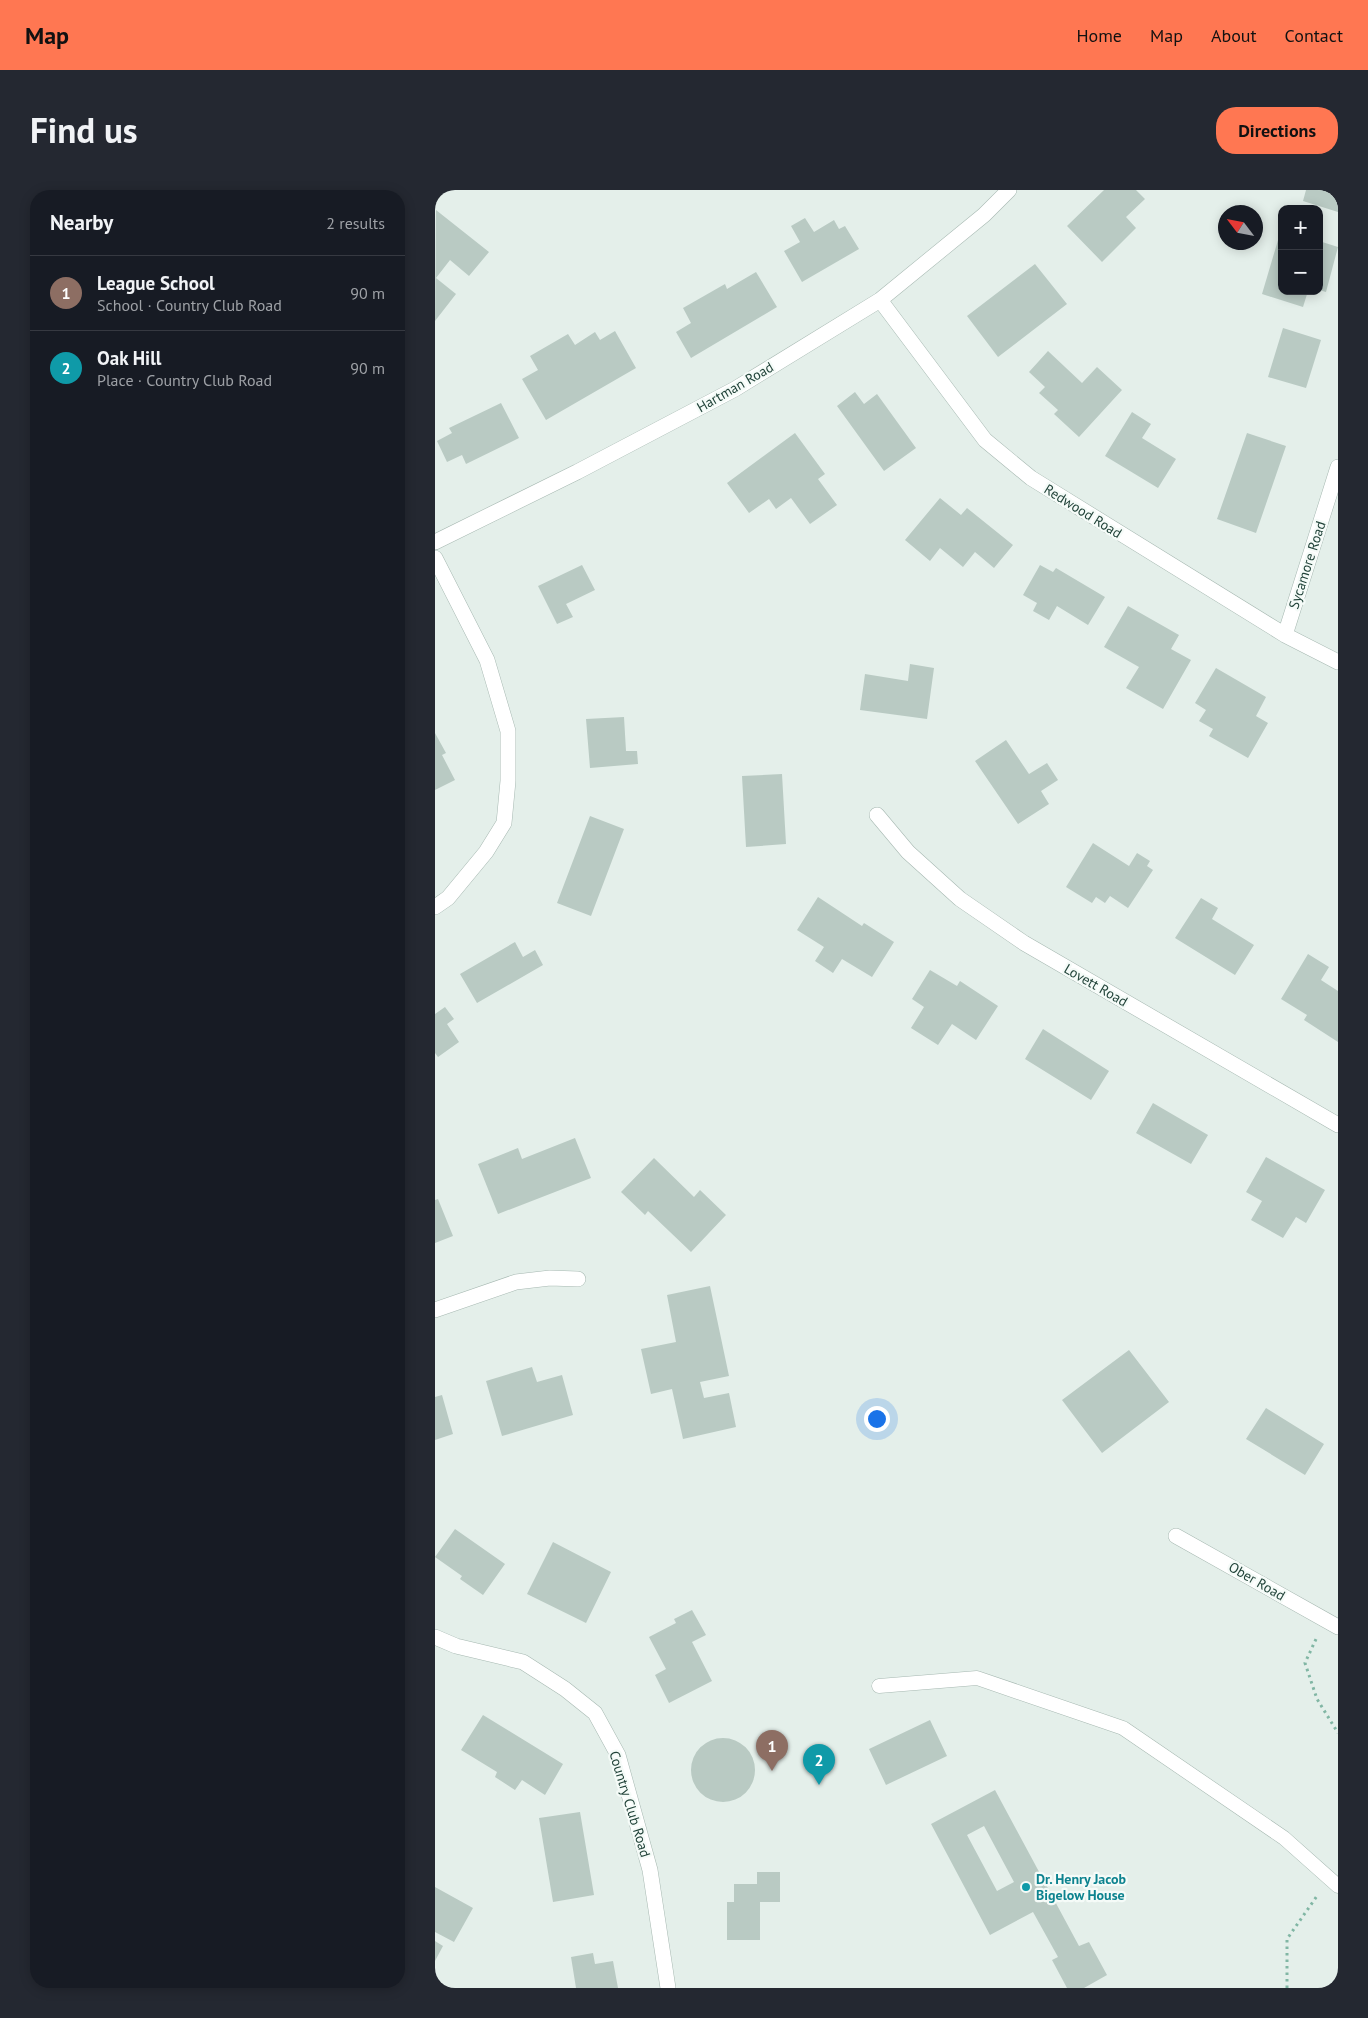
<!DOCTYPE html>
<meta charset="utf-8">
<style>
body{margin:0;font-family:"PT Sans",sans-serif;background:#242831;color:#f1f3f6}
.controls{position:absolute;right:15px;top:15px;display:grid;overflow:hidden;border-radius:10px;box-shadow:0 2px 12px #0003}
.controls button{width:45px;height:45px;display:grid;place-items:center;padding:0;border:0;border-bottom:1px solid #363941;background:#171b24;color:#f1f3f6;font:25px sans-serif}
.compass{position:absolute;left:783px;top:15px;width:45px;height:45px;border-radius:50%;background:#171b24;box-shadow:0 2px 12px #0003;rotate:302deg}
.you{position:absolute;left:441px;top:1228px;width:18px;height:18px;margin:-12px;border:4px solid #fff;border-radius:50%;background:#1a73e8;box-shadow:0 0 0 8px #1a73e833}
.badge{display:grid;place-items:center;width:32px;height:32px;border-radius:50%;background:#ff7752;color:#fff;font-size:16px;font-weight:700}
.pin{position:absolute;translate:-50% -41px;filter:drop-shadow(0 1px 2px #0008)}
.pin::after{content:'';position:absolute;top:26px;width:18px;height:15px;background:inherit;clip-path:polygon(0 0,100% 0,50% 100%)}
.list{margin:0;padding:0;list-style:none}
h2{display:flex;justify-content:space-between;align-items:center;height:65px;margin:0;padding:0 20px;font-size:21px}
h2 small{font-size:16px;font-weight:400;color:#9ea1a6}
.list li{display:grid;grid-template-columns:32px 1fr auto;gap:15px;align-items:center;box-sizing:border-box;height:75px;padding:0 20px;border-top:1px solid #363941}
.list b{display:block;font-size:19px;white-space:nowrap}
.list p{margin:0;font-size:16px;white-space:nowrap;color:#9ea1a6}
.list em{font-size:16px;font-style:normal;color:#9ea1a6}
.map{position:relative;flex:none;width:903px;height:1798px;overflow:hidden;border-radius:20px}
header{display:flex;align-items:center;gap:30px;box-sizing:border-box;height:70px;padding:0 25px;background:#ff7752;color:#111}
header strong{font-size:24px}
nav{display:flex;gap:28px;margin-inline-start:auto;font-size:18px}
.intro{display:flex;align-items:center;justify-content:space-between;box-sizing:border-box;height:120px;padding:0 30px}
h1{margin:0;font-size:35px}
.button{padding:12px 22px;border-radius:20px;background:#ff7752;color:#111;font-size:18px;font-weight:700}
main{display:flex;gap:30px;padding:0 30px}
aside{flex:1;background:#171b24;border-radius:20px;box-shadow:0 2px 12px #0003}
.map>svg:first-child{display:block}
.building{fill:#b9cac3;fill-rule:evenodd}
.lines{fill:none;stroke-linecap:round;stroke-linejoin:round}
.service-casing{stroke:#a6b8b1;stroke-width:15}
.minor-casing{stroke:#a6b8b1;stroke-width:16}
.path{stroke:#81b6a4;stroke-width:3;stroke-dasharray:2.5 4;stroke-linecap:butt}
.service{stroke:#fff;stroke-width:14}
.minor{stroke:#fff;stroke-width:15}
.culture-dot{fill:#0f9aa8;stroke:#f5fbf8;stroke-width:2}
.labels{text-anchor:middle;dominant-baseline:central;stroke-width:4.5;stroke-linejoin:round;paint-order:stroke}
.street-label{font-size:14px;fill:#214339;stroke:#f5fbf8}
.culture-label{font-size:14px;font-weight:bold;fill:#0d838f;stroke:#f5fbf8;text-anchor:start}
</style>
<header>
<strong>Map</strong>
<nav><a>Home</a><a>Map</a><a>About</a><a>Contact</a></nav>
</header>
<div class="intro"><h1>Find us</h1><a class="button">Directions</a></div>
<main>
<aside>
<h2>Nearby<small>2 results</small></h2>
<ul class="list">
<li><span class="badge" style="background:#8d6e63">1</span><div><b>League School</b><p>School · Country Club Road</p></div><em>90 m</em></li>
<li><span class="badge" style="background:#0f9aa8">2</span><div><b>Oak Hill</b><p>Place · Country Club Road</p></div><em>90 m</em></li>
</ul>
</aside>
<div class="map">
<svg width="903" height="1798" viewBox="0 0 903 1798">
<rect width="100%" height="100%" fill="#e4efea"/>
<path class="building" d="M669,0H701L710,9L691,27L701,38L667,72L632,36Z
M871,0H903V22L868,11Z
M1,20L54,62L34,86L15,70L1,88L21,104L0,131Z
M370,28L379,42L399,30L404,39L410,36L424,59L367,92L349,61L365,52L356,36Z
M846,40L847,101H873L868,117L827,104Z
M884,51L903,57L891,102L884,100Z
M600,74L632,114L563,167L532,126Z
M321,82L342,117L256,168L241,142L256,133L248,118L290,94L292,99Z
M848,138L886,150L871,198L833,187Z
M180,141L201,178L111,230L87,189L103,180L95,166L133,144L140,155L160,142L165,150Z
M613,161L647,193L662,177L687,200L644,247L619,224L623,220L604,203L610,197L594,182Z
M420,202L429,214L442,204L481,258L449,281L402,216Z
M66,213L84,248L31,274L27,265L12,272L2,251L17,243L14,238Z
M697,222L716,234L707,248L741,269L723,298L670,266Z
M360,243L390,284L383,289L402,315L375,334L356,308L341,319L334,309L314,323L292,293Z
M812,243L851,256L821,343L782,329Z
M505,308L526,325L532,318L578,355L559,378L540,362L528,377L505,358L495,371L470,350Z
M147,375L160,400L131,414L138,427L122,434L103,396Z
M605,375L618,382L621,378L670,407L653,435L622,416L614,430L598,421L602,413L588,405Z
M693,416L744,445L736,459L756,470L728,519L691,498L704,477L669,457Z
M475,474L499,478L492,529L425,520L430,484L473,491Z
M781,478L831,507L821,526L833,533L813,568L774,546L778,539L764,531L771,520L760,513Z
M189,527L191,561H202L203,574L155,578L151,529Z
M0,543L11,563L7,565L20,590L0,600Z
M571,550L594,584L612,573L623,590L606,601L614,614L583,634L540,571Z
M347,584L351,654L311,657L307,586Z
M155,626L189,639L156,726L122,713Z
M658,653L694,676L702,663L715,671L712,676L718,680L693,718L675,706L670,713L661,707L657,713L631,697Z
M383,707L427,736L429,733L459,752L437,787L407,769L398,783L380,771L389,757L362,740Z
M766,708L783,718L777,729L819,755L800,785L740,748Z
M80,752L88,767L100,760L108,775L42,813L25,784Z
M873,764L894,777L886,790L903,801V852L869,830L872,825L846,809Z
M495,780L522,796L525,791L563,816L541,850L517,834L503,855L476,838L489,817L477,809Z
M10,817L19,829L12,834L24,852L3,867L0,863V824Z
M608,839L674,881L656,910L590,869Z
M718,913L773,945L756,974L701,943Z
M140,948L156,988L63,1024L43,974L83,958L87,969Z
M831,967L890,1000L871,1033L861,1027L848,1048L816,1030L827,1011L811,1002Z
M219,968L259,1007L265,1000L291,1025L256,1062L213,1021L210,1025L186,1002Z
M3,1009L18,1046L0,1053V1010Z
M275,1096L294,1186L265,1192L269,1208L294,1203L301,1237L248,1249L237,1199L216,1204L206,1159L241,1152L232,1105Z
M694,1160L734,1212L667,1263L627,1210Z
M97,1177L102,1192L127,1185L138,1225L67,1246L51,1191Z
M7,1205L18,1244L0,1250V1207Z
M831,1218L889,1254L870,1285L811,1249Z
M20,1339L70,1374L48,1405L25,1389L27,1386L0,1367Z
M118,1352L176,1382L151,1433L92,1404Z
M257,1420L271,1445L257,1452L277,1491L234,1513L220,1485L231,1479L214,1447L241,1433L239,1429Z
M48,1525L128,1574L110,1605L87,1590L80,1600L60,1587L62,1582L26,1560Z
M495,1530L512,1566L451,1595L434,1559Z
M256 1580a32 32 0 1 1 64 0a32 32 0 1 1-64 0Z
M560,1600L644,1756L654,1752L672,1785L649,1798H632L617,1770L623,1767L598,1722L555,1745L496,1634ZM549,1636L579,1692L562,1701L532,1645Z
M145,1622L159,1705L118,1712L104,1628Z
M322,1682H345V1712H325V1750H292V1712H299V1694H322Z
M0,1697L38,1718L19,1752L0,1742Z
M0,1751L8,1756L0,1771Z
M158,1763L160,1774L178,1771L183,1798H141L136,1767Z"/>
<g class="lines">
<g class="service-casing">
<path id="service" d="M444,1496L542,1488L688,1538L849,1648L903,1696"/>
</g>
<g class="minor-casing">
<path id="minor" d="M445,110L550,250L596,288L850,445L903,472
M0,352L142,282L300,199L445,110L549,25L574,0
M0,368L52,470L73,541V591L69,633L51,662L13,708L0,717
M850,445L903,277
M442,625L473,662L525,709L589,753L903,935
M0,1120L81,1092L115,1088L143,1089
M741,1346L903,1437
M0,1447L21,1456L88,1472L130,1499L160,1523L183,1565L215,1680L233,1798"/>
</g>
<path class="path" d="M881,1449L870,1473L882,1509L903,1543
M852,1798V1749L882,1706"/>
<use href="#service" class="service"/>
<use href="#minor" class="minor"/>
</g>
<circle class="culture-dot" cx="591" cy="1697" r="5"/>
<g class="labels">
<g class="street-label">
<text transform="translate(300 197) rotate(-30)">Hartman Road</text>
<text transform="translate(648 321) rotate(32)">Redwood Road</text>
<text transform="translate(872 375) rotate(-72)">Sycamore Road</text>
<text transform="translate(661 795) rotate(30)">Lovett Road</text>
<text transform="translate(822 1391) rotate(30)">Ober Road</text>
<text transform="translate(195 1614) rotate(73)">Country Club Road</text>
</g>
<g class="culture-label">
<text x="601" y="1689">Dr. Henry Jacob<tspan x="601" dy="16">Bigelow House</tspan></text>
</g>
</g>
</svg>
<div class="controls">
<button>+</button>
<button>−</button>
</div>
<svg class="compass" viewBox="-18 -18 36 36"><path d="M0-13l5 13h-10z" fill="#e53935"/><path d="M0 13l5-13h-10z" fill="#9ea1a6"/></svg>
<div class="you"></div>
<div class="pin badge" style="left:337px;top:1581px;background:#8d6e63">1</div>
<div class="pin badge" style="left:384px;top:1595px;background:#0f9aa8">2</div>
</div>
</main>
